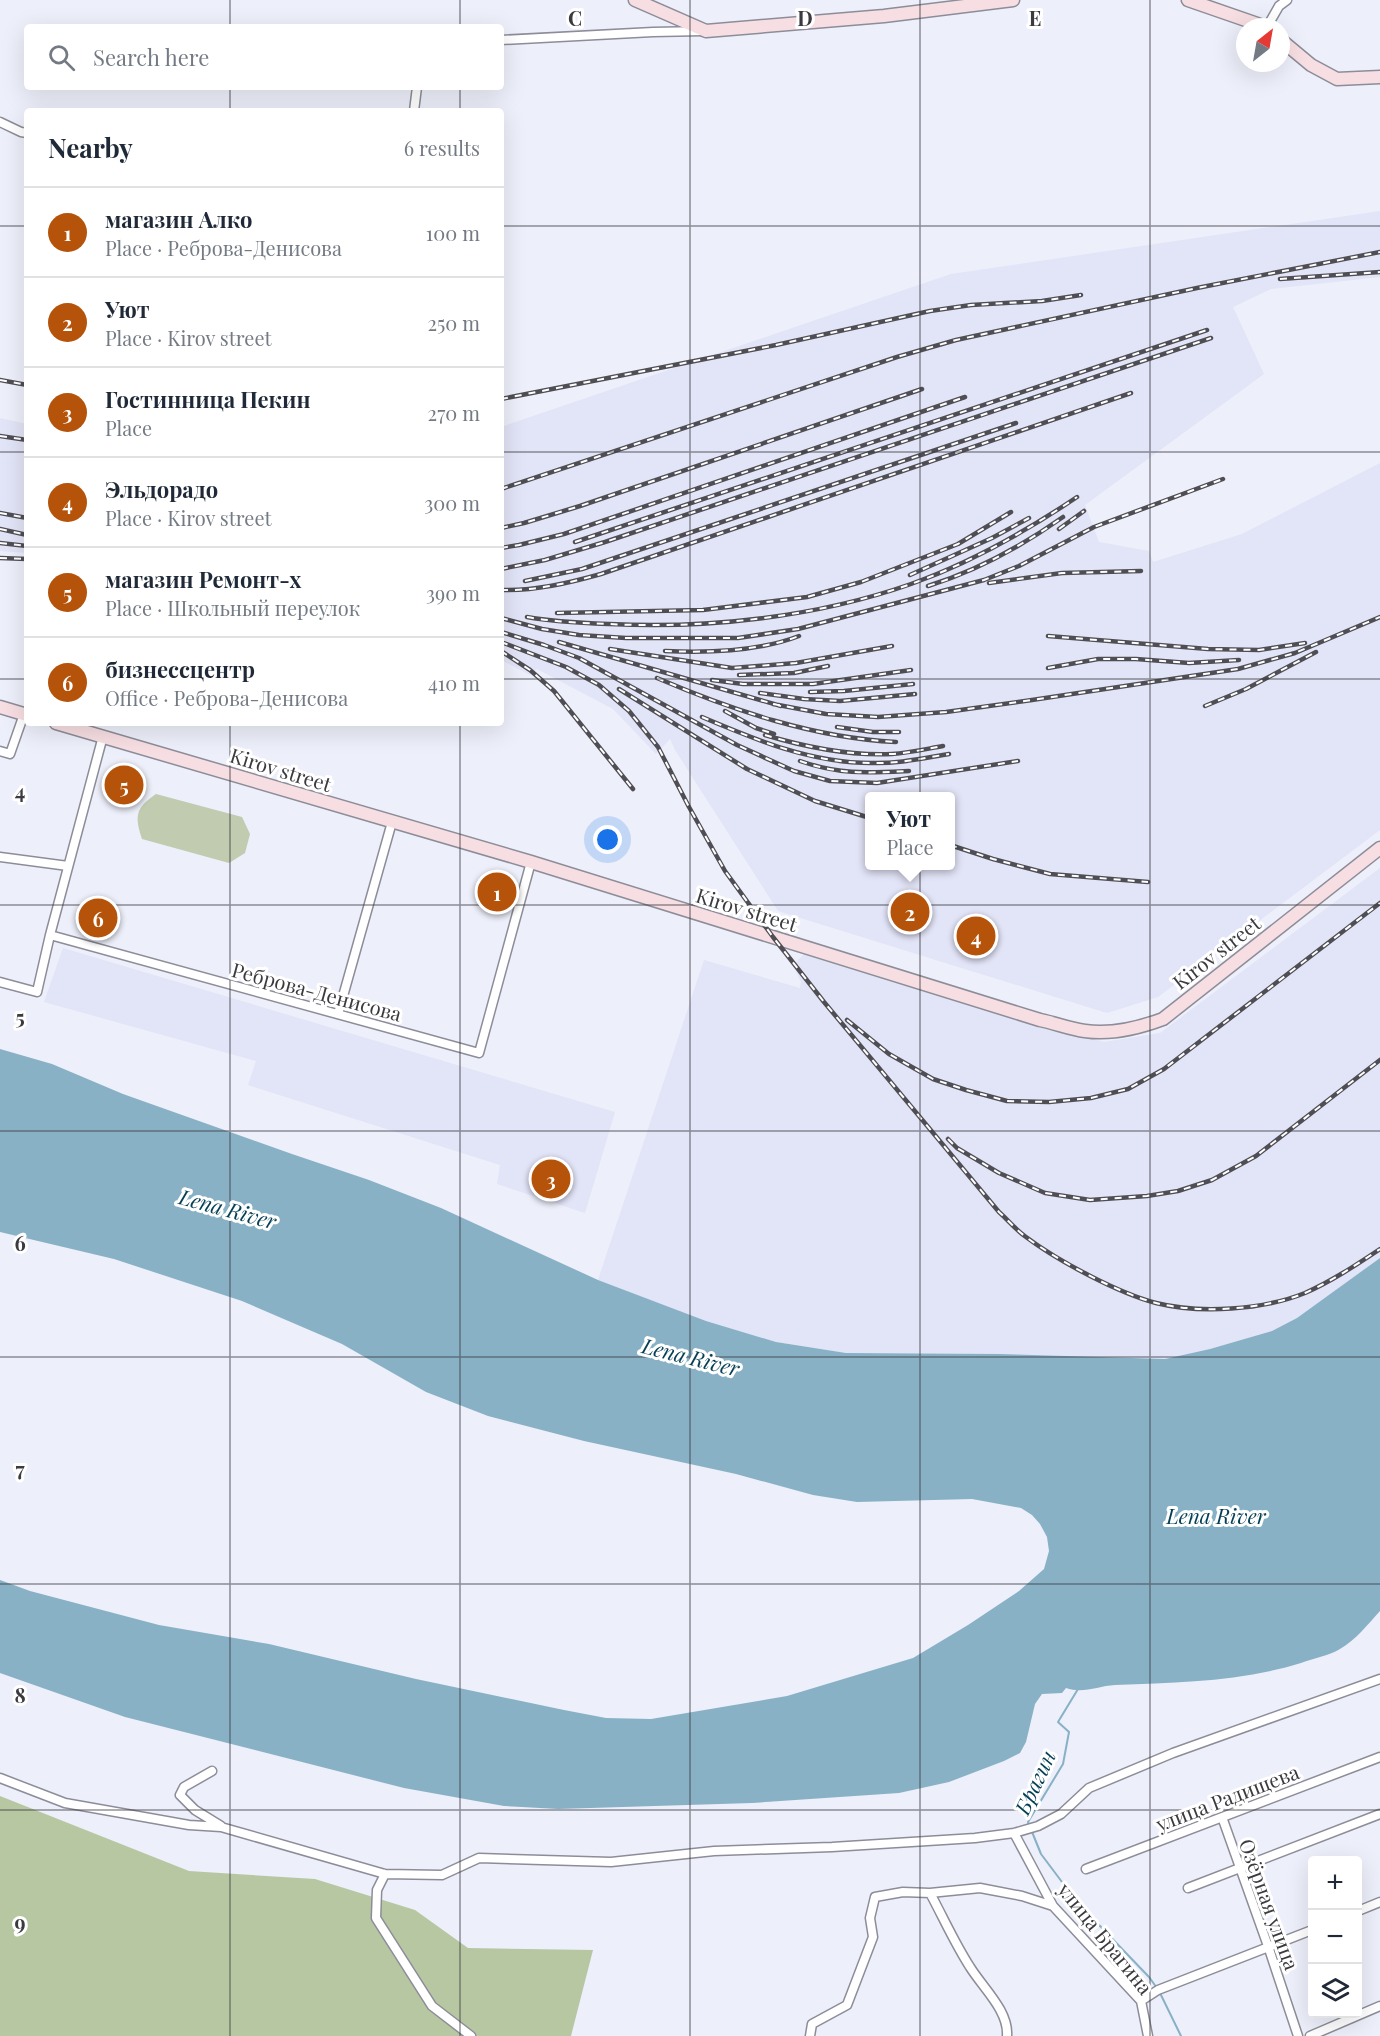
<!DOCTYPE html>
<meta charset="utf-8">
<style>
body{margin:0;font-family:"Playfair Display",serif;background:#f2f2f3;color:#1f2937}
.controls{position:absolute;right:18px;bottom:18px;display:grid;overflow:hidden;border-radius:6px;box-shadow:0 6px 24px #0002}
.controls button{width:54px;height:54px;display:grid;place-items:center;padding:0;border:0;border-bottom:2px solid #e0e1e3;background:#fff;color:#1f2937;font:30px sans-serif}
.compass{position:absolute;left:1236px;top:18px;width:54px;height:54px;border-radius:50%;background:#fff;box-shadow:0 6px 24px #0002;rotate:31deg}
.you{position:absolute;left:608px;top:840px;width:21px;height:21px;margin:-15px;border:4px solid #fff;border-radius:50%;background:#1a73e8;box-shadow:0 0 0 9px #1a73e833}
.badge{display:grid;place-items:center;width:39px;height:39px;border-radius:50%;background:#b45309;color:#fff;font-size:20px;font-weight:700}
.pin{position:absolute;translate:-50% -50%;border:3px solid #fff;box-shadow:0 2px 6px #0006}
.popup{position:absolute;left:865px;top:792px;width:90px;height:78px;box-sizing:border-box;display:grid;place-content:center;border-radius:6px;background:#fff;filter:drop-shadow(0 2px 4px #0005);font-size:20px;white-space:nowrap;color:#747a83}
.popup b{font-size:22px;color:#1f2937}
.popup::after{content:'';position:absolute;left:50%;top:100%;margin-left:-12px;border:12px solid transparent;border-top-color:#fff}
.list{margin:0;padding:0;list-style:none}
h2{display:flex;justify-content:space-between;align-items:center;height:78px;margin:0;padding:0 24px;font-size:26px}
h2 small{font-size:20px;font-weight:400;color:#747a83}
.list li{display:grid;grid-template-columns:39px 1fr auto;gap:18px;align-items:center;box-sizing:border-box;height:90px;padding:0 24px;border-top:2px solid #e0e1e3}
.list b{display:block;font-size:22px;white-space:nowrap}
.list p{margin:0;font-size:20px;white-space:nowrap;color:#747a83}
.list em{font-size:20px;font-style:normal;color:#747a83}
.icon{flex:none;width:33px;height:33px;fill:none;stroke:currentColor;stroke-width:2;stroke-linecap:round;stroke-linejoin:round}
.map{position:relative;flex:none;width:1380px;height:2036px;overflow:hidden}
.search{position:absolute;background:#fff;box-shadow:0 6px 24px #0002;left:24px;top:24px;width:480px;height:66px;display:flex;align-items:center;gap:15px;box-sizing:border-box;padding:0 21px;border-radius:6px;color:#747a83;font-size:22px}
.panel{position:absolute;background:#fff;box-shadow:0 6px 24px #0002;left:24px;top:108px;width:480px;height:618px;border-radius:6px}
.map>svg:first-child{display:block}
.built{fill:#e2e4f7;fill-rule:evenodd}
.green{fill:#c0cbb0}
.forest{fill:#b7c7a2}
.water{fill:#88b1c6}
.lines{fill:none;stroke-linecap:round;stroke-linejoin:round}
.stream{stroke:#88b1c6;stroke-width:2}
.street-casing{stroke:#8c8d98;stroke-width:11}
.secondary-casing{stroke:#8c8d98;stroke-width:15}
.street{stroke:#fff;stroke-width:8}
.secondary{stroke:#f7dee2;stroke-width:12}
.rail-casing{stroke:#4e4e54;stroke-width:4.5}
.rail{stroke:#fff;stroke-width:2;stroke-dasharray:7;stroke-linecap:butt}
.grid{fill:none;stroke:#3a3a3f;stroke-width:1.5;stroke-opacity:0.55}
.labels{text-anchor:middle;dominant-baseline:central;stroke-width:6;stroke-linejoin:round;paint-order:stroke}
.street-label{font-size:20px;fill:#3a3a3f;stroke:#fff}
.water-label{font-size:21px;font-style:italic;fill:#053f56;stroke:#fff}
.grid-label{font-size:20px;text-anchor:middle;font-weight:bold;fill:#3a3a3f;stroke:#fff;stroke-width:6;stroke-linejoin:round;paint-order:stroke}
</style>
<div class="map">
<svg width="1380" height="2036" viewBox="0 0 1380 2036">
<rect width="100%" height="100%" fill="#edeffa"/>
<path class="built" d="M1380,211V277L1271,289L1233,307L1264,374L1085,505L1099,542L1149,551L1153,562L1242,534L1380,463V830L1158,997L1107,1013L778,911L675,750L670,739L656,754L613,709L537,669L530,675L501,660V427L951,274ZM870,796H950V866H870Z
M0,418L27,424V553L0,551Z
M1380,868V1258L1297,1318L1272,1331L1210,1349L1165,1359L999,1354L846,1353L776,1342L706,1321L598,1280L704,960L800,988L801,982L793,965L805,953L1104,1042L1160,1033Z
M63,948L615,1112L585,1213L497,1184L500,1165L248,1085L256,1061L44,1002Z"/>
<path class="green" d="M156,794L242,817L250,834L245,853L229,863L142,839C134,815 136,808 156,794Z"/>
<path class="forest" d="M0,1796L189,1871L315,1879L415,1910L468,1948L593,1950L571,2036H0Z"/>
<path class="water" d="M0,1049L52,1064L123,1094L292,1154L369,1180L441,1208L598,1280L706,1321L776,1342L846,1353L999,1354L1165,1359L1210,1349L1272,1331L1297,1318L1380,1258V1611C1368,1624 1356,1640 1340,1649C1328,1656 1314,1658 1301,1663C1239,1682 1180,1682 1115,1685C1098,1686 1083,1694 1066,1688L1062,1693L1042,1694L1035,1704L1026,1742L1020,1753L1004,1761L949,1782L899,1793L752,1803L558,1809L504,1806L404,1788L125,1717L0,1673V1580L30,1591L159,1625L269,1644L416,1679L564,1710L606,1718L651,1719L787,1696L913,1658L968,1625L1019,1591L1044,1569L1049,1551L1047,1537L1040,1524L1032,1515L1021,1508L972,1499L857,1502L813,1495L736,1474L584,1441L488,1416L426,1392L342,1344L242,1301L114,1259L0,1232Z"/>
<g class="lines">
<path class="stream" d="M1078,1689L1058,1722L1069,1732L1063,1764L1028,1822L1041,1854L1077,1902L1149,1977L1157,1988
M1160,1993L1181,2036"/>
<g class="street-casing">
<path id="street" d="M1267,27L1279,6L1287,0
M501,40L653,32L703,31
M414,111L417,87
M0,122L21,132L27,133
M0,751L10,754L24,714
M0,857L68,866
M50,935L479,1053L531,862
M0,982L37,992L50,935L103,736
M338,1014L392,822
M212,1771L184,1787L180,1795L195,1810L221,1826
M0,1778L65,1803L189,1825L221,1827L385,1874L442,1875L479,1858L611,1862L714,1851L832,1847L975,1838L1014,1833L1038,1826L1061,1814L1089,1788L1173,1753L1380,1679
M1222,1817L1269,1949L1298,2036
M1014,1833L1053,1906L1141,2001L1148,2036
M1086,1869L1380,1757
M385,1874L377,1890L376,1918L432,2006L471,2036
M1188,1888L1380,1814
M1358,1911L1380,1902
M1141,2001L1158,1990L1312,1930
M810,2036L812,2024L847,2005L873,1937L870,1918L875,1897L903,1892L930,1893
M1007,2036C1009,2011 983,1988 970,1967C955,1944 943,1917 930,1893L980,1888L1022,1896L1053,1906
M1310,2036L1380,2006"/>
</g>
<g class="secondary-casing">
<path id="secondary" d="M635,0L706,31L884,16L1013,0
M1188,0L1266,27
M1281,40L1311,65L1337,79L1380,77
M0,707L27,715
M56,723L531,862L1040,1020C1055,1023 1070,1029 1085,1031C1112,1035 1139,1028 1163,1019L1380,848"/>
</g>
<use href="#street" class="street"/>
<use href="#secondary" class="secondary"/>
<g class="rail-casing">
<path id="rail" d="M1280,279L1380,272
M0,380L27,385
M501,399L776,345L930,311L971,305L1042,301L1081,295
M0,436L27,440
M501,489L897,357L956,340L1197,288L1380,252
M0,513L27,518
M501,528L524,523L580,506L922,389
M0,529L27,535
M1059,529L1084,511
M575,542L1207,330
M0,543L27,546
M501,548L519,545L564,534L965,397
M0,558L27,559
M501,569L545,560L605,542L1211,338
M910,575L992,538L1029,518
M525,581L582,569L1016,423
M989,583L1062,573L1141,571
M928,586C976,571 1022,546 1063,517
M501,590C535,591 569,583 601,574L1131,393
M557,613L703,610L807,597L861,582L958,544L1011,512
M527,617C554,622 582,623 609,624C708,629 817,617 911,584C970,563 1025,532 1077,497
M501,618L542,629L579,635L626,638H738L798,629L984,580L1019,566L1094,527L1223,479
M501,632L544,645L579,658L737,745L794,771L830,781L877,783L1018,761
M1048,636L1208,649L1259,650L1305,643
M501,642L566,667L599,685L629,711L658,747L689,807L725,871L773,937L824,1002L999,1212C1008,1220 1016,1230 1026,1237C1058,1261 1118,1293 1156,1303C1200,1314 1263,1310 1305,1293C1332,1281 1356,1265 1380,1249
M559,642L781,706
M610,649L732,668L796,663L892,646
M501,651L530,670L554,691L633,789
M665,651C707,653 760,651 799,636
M1048,668L1098,659H1136L1189,663L1239,660
M739,675L794,673L828,666
M657,678C732,710 814,738 896,742
M712,680L743,684H813L911,670
M619,689L747,769L815,801L870,818
M810,692L844,691L913,684
M760,693L804,699L840,701L915,694
M773,704L826,714L878,717L946,712L1032,700L1238,669L1295,653L1380,617
M1205,706L1246,689L1316,652
M725,711L756,728L774,734
M702,717C756,740 811,763 871,763C897,764 924,758 949,754
M837,727L873,732H899
M765,735C805,747 850,756 892,754C909,753 926,749 943,746
M800,761C840,775 867,773 909,771
M950,845L993,859L1050,874L1148,882
M847,1020L889,1054L933,1079L966,1090L1007,1101L1049,1102L1091,1098L1128,1089L1164,1069L1380,903
M948,1139L957,1148L999,1173L1045,1193L1090,1200L1147,1196L1178,1191L1212,1180L1256,1156L1380,1060"/>
</g>
<use href="#rail" class="rail"/>
</g>
<path class="grid" d="M230,0V27M460,0V27M690,0V2036M920,0V2036M1150,0V2036M230,87V111M460,87V111M0,226H27M501,226H1380M0,452H27M501,452H1380M0,679H27M501,679H1380M230,723V2036M460,723V2036M0,905H1380M0,1131H1380M0,1357H1380M0,1584H1380M0,1810H1380"/>
<g class="labels">
<g class="street-label">
<text transform="translate(281 769) rotate(17)">Kirov street</text>
<text transform="translate(747 909) rotate(17)">Kirov street</text>
<text transform="translate(1216 952) rotate(-38)">Kirov street</text>
<text transform="translate(317 991) rotate(15)">Реброва-Денисова</text>
<text transform="translate(1227 1797) rotate(-21)">улица Радищева</text>
<text transform="translate(1270 1904) rotate(70)">Озёрная улица</text>
<text transform="translate(1106 1938) rotate(51)">улица Брагина</text>
</g>
<g class="water-label">
<text transform="translate(228 1208) rotate(15)">Lena River</text>
<text transform="translate(691 1356) rotate(14)">Lena River</text>
<text x="1216" y="1515">Lena River</text>
<text transform="translate(1034 1782) rotate(-65)">Брагин</text>
</g>
</g>
<g class="grid-label">
<text x="575" y="26">C</text>
<text x="805" y="26">D</text>
<text x="1035" y="26">E</text>
<text x="20" y="799">4</text>
<text x="20" y="1025">5</text>
<text x="20" y="1251">6</text>
<text x="20" y="1477">7</text>
<text x="20" y="1703">8</text>
<text x="20" y="1930">9</text>
</g>
</svg>
<div class="controls">
<button>+</button>
<button>−</button>
<button><svg class="icon" aria-label="layers" viewBox="0 0 24 24"><path d="M12 4l9 5-9 5-9-5zM3 14l9 5 9-5"/></svg></button>
</div>
<svg class="compass" viewBox="-18 -18 36 36"><path d="M0-13l5 13h-10z" fill="#e53935"/><path d="M0 13l5-13h-10z" fill="#747a83"/></svg>
<div class="you"></div>
<div class="pin badge" style="left:497px;top:892px">1</div>
<div class="pin badge" style="left:910px;top:912px">2</div>
<div class="popup"><b>Уют</b>Place</div>
<div class="pin badge" style="left:551px;top:1179px">3</div>
<div class="pin badge" style="left:976px;top:936px">4</div>
<div class="pin badge" style="left:124px;top:785px">5</div>
<div class="pin badge" style="left:98px;top:918px">6</div>
<div class="search"><svg class="icon" aria-label="search" viewBox="0 0 24 24"><circle cx="10" cy="10" r="6"/><path d="M15 15l6 6"/></svg>Search here</div>
<section class="panel">
<h2>Nearby<small>6 results</small></h2>
<ul class="list">
<li><span class="badge">1</span><div><b>магазин Алко</b><p>Place · Реброва-Денисова</p></div><em>100 m</em></li>
<li><span class="badge">2</span><div><b>Уют</b><p>Place · Kirov street</p></div><em>250 m</em></li>
<li><span class="badge">3</span><div><b>Гостинница Пекин</b><p>Place</p></div><em>270 m</em></li>
<li><span class="badge">4</span><div><b>Эльдорадо</b><p>Place · Kirov street</p></div><em>300 m</em></li>
<li><span class="badge">5</span><div><b>магазин Ремонт-х</b><p>Place · Школьный переулок</p></div><em>390 m</em></li>
<li><span class="badge">6</span><div><b>бизнессцентр</b><p>Office · Реброва-Денисова</p></div><em>410 m</em></li>
</ul>
</section>
</div>
